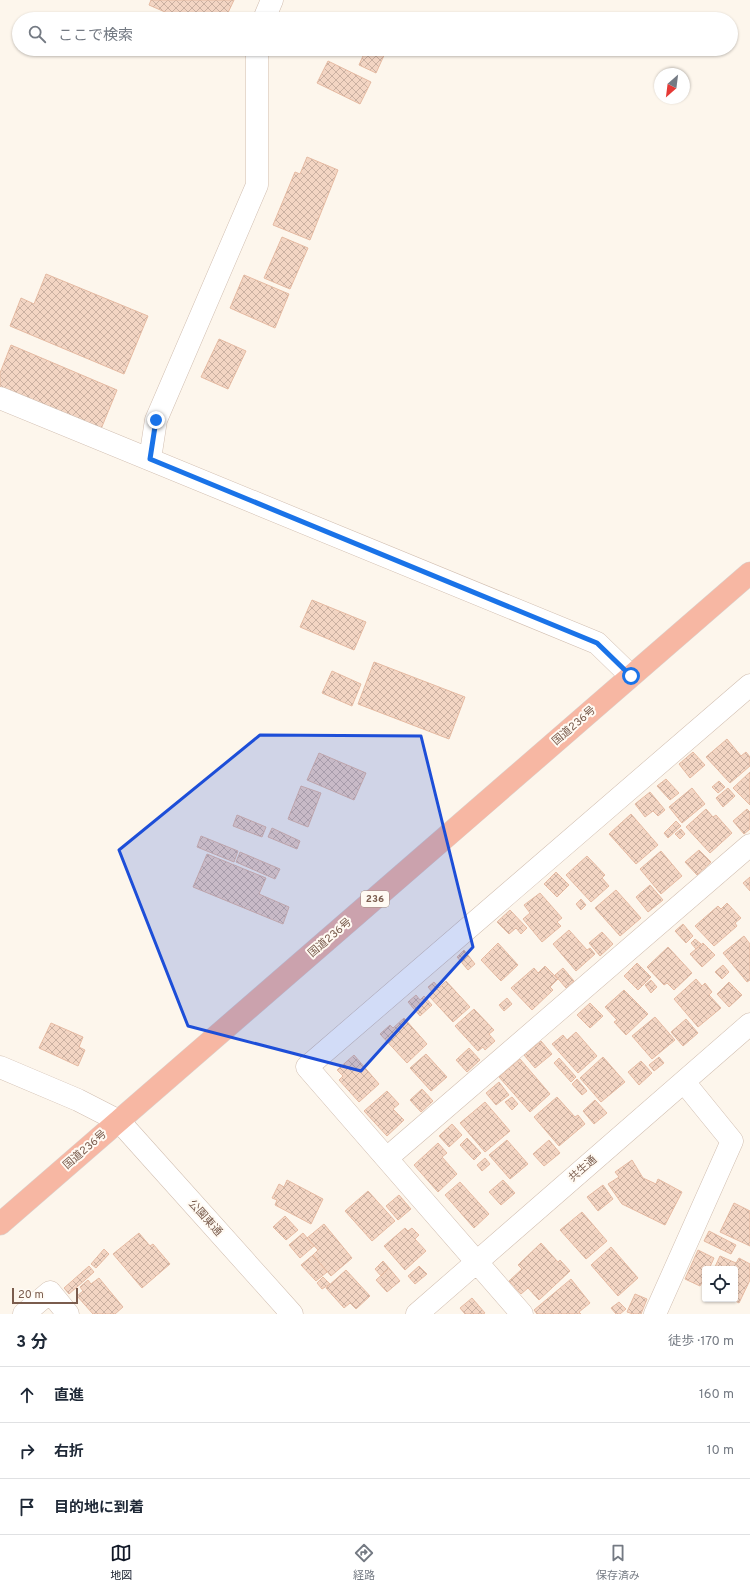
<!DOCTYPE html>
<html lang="ja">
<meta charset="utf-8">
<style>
body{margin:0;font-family:Overpass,"Noto Sans JP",sans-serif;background:#f6f6f7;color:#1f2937}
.controls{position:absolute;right:12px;bottom:12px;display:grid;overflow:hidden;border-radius:4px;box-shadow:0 1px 3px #0004}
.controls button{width:36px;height:36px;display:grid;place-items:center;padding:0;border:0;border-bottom:1px solid #e0e1e3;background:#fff;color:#1f2937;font:20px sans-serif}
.compass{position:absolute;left:654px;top:68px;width:36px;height:36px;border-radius:50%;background:#fff;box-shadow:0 1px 3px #0004;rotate:208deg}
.scale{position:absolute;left:12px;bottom:10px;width:66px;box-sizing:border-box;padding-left:4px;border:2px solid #7a5c4d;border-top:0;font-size:11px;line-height:14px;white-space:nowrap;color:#7a5c4d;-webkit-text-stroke:3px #fffaf3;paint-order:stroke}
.stop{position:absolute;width:12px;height:12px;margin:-9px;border:3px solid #1a73e8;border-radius:50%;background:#fff}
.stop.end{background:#1a73e8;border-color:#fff;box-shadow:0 1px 4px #0008}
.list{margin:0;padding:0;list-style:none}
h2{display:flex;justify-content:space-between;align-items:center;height:52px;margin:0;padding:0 16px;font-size:17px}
h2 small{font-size:13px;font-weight:400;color:#747a83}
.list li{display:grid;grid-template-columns:26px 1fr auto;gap:12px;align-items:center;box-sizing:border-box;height:56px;padding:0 16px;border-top:1px solid #e0e1e3}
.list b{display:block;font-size:15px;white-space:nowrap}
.list em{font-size:13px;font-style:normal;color:#747a83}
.icon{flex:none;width:22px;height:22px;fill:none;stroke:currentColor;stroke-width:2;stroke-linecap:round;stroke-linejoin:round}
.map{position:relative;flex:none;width:750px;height:1314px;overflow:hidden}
.search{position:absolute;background:#fff;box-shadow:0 1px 3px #0004;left:12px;right:12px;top:12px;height:44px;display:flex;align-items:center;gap:10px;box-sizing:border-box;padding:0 14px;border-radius:22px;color:#747a83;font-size:15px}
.sheet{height:220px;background:#fff}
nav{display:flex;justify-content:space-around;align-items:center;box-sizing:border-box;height:56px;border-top:1px solid #e0e1e3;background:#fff;font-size:11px;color:#747a83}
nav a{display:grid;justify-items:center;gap:2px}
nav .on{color:#111827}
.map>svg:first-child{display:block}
.building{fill:url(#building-cross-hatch);stroke:#e6bba3}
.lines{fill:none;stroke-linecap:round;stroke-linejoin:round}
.minor-casing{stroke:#d1beb0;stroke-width:23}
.highway-casing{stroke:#dad1cd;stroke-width:23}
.minor{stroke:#fff;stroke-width:22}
.highway{stroke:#f7b7a3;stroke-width:22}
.route{stroke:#1a73e8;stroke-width:5}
.marked{fill:#1d4ed8;fill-opacity:0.2;stroke:#1d4ed8;stroke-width:3;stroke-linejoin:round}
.labels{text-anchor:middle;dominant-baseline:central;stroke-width:4;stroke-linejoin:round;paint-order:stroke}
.shield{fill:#fffaf3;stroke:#a28b7f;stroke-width:1}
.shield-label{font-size:10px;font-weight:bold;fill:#7a5c4d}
.street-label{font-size:11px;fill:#7a5c4d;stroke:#fffaf3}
</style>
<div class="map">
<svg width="750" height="1314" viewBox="0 0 750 1314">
<defs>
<pattern id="building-cross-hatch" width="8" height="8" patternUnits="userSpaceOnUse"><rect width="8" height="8" fill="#f3d5c3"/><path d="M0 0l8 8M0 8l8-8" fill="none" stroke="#cab0a1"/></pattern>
</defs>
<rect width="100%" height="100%" fill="#fdf6ec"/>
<path class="building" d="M151,0H234L225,19H181L149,5Z
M382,14L393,19H380Z
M366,49H382L386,51L376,73L359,65Z
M328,61L371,82L360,104L317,83Z
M307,157L338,170L310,240L273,225L295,172L300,174Z
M282,237L308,248L290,289L264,278Z
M46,274L148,316L124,374L10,326L21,298L34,304Z
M244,275L289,294L275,328L230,308Z
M219,339L246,351L228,389L201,377Z
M11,345L117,390L101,429L0,387V373Z
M312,600L366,622L354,650L300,627Z
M374,662L465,697L449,739L358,704Z
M332,671L361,684L352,706L322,693Z
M727,739L741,756L746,752L750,757V766L730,783L706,757Z
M693,752L705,765L690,778L679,764Z
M319,753L366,773L354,800L307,780Z
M750,772V805L733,788Z
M666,779L679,793L670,800L657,786Z
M719,781L725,787L718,793L712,787Z
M301,786L321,793L308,827L288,819Z
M692,788L705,804L682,823L669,807Z
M728,788L735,796L723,807L716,798Z
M650,792L665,810L658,816L653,811L645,817L635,804Z
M706,809L713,817L716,815L732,833L710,853L686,827Z
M747,809L750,812V829L744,834L733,821Z
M631,814L658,845L636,864L609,834Z
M237,815L266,827L262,837L233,826Z
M676,821L681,826L668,838L664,833Z
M272,828L300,841L297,849L268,837Z
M681,829L685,834L680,839L675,834Z
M201,836L238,851L234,862L197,847Z
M699,850L711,862L697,875L685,862Z
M661,851L682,876L661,894L640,869Z
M240,852L280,869L275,879L236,862Z
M207,854L266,878L259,894L289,907L283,924L193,887Z
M587,856L605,875L602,878L609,886L591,902L566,875Z
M556,872L569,885L557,897L544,884Z
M750,877V891L743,883Z
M650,885L663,900L648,912L636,897Z
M616,890L641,918L620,936L595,908Z
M540,893L562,918L557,922L561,926L542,942L523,919L530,913L524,905Z
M581,899L586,905L581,910L576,904Z
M727,903L741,918L735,923L737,926L714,946L695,926L718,906L721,909Z
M510,910L527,928L521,934L516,928L509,934L497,922Z
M683,924L693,936L686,943L675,931Z
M569,930L587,950L590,948L595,954L576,971L553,944Z
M602,932L613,944L600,956L589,943Z
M744,936L750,944V980L747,982L723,953Z
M695,939L701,944L696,949L691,943Z
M498,943L518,965L501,981L481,960Z
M703,943L715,955L702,967L690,954Z
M668,947L692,973L674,990L667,983L664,985L647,967Z
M464,950L475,964L468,970L457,957Z
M637,963L651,977L638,990L624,976Z
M723,965L729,972L722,979L715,972Z
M545,966L558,979L550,987L553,990L532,1010L511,988L534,968L538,973Z
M563,968L574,981L566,988L555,975Z
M696,979L702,986L705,983L712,992L709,995L721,1008L698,1027L674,999Z
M651,980L657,987L651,993L645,985Z
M446,981L470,1007L453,1022L429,996L433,993L428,987L434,982L439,988Z
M729,982L742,995L729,1007L717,994Z
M624,990L648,1014L626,1035L614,1022L617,1020L605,1007Z
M416,995L420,1000L424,996L432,1005L420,1016L408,1002Z
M507,998L512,1004L504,1011L499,1005Z
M590,1003L603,1016L590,1028L577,1015Z
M474,1009L494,1030L489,1034L495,1041L485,1050L483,1047L478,1051L455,1026Z
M655,1017L675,1040L652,1059L632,1036Z
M404,1018L427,1044L407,1063L380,1034L390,1025L393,1028Z
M686,1019L698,1033L683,1046L671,1032Z
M51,1023L83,1037L79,1047L85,1050L78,1066L39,1048Z
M576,1032L597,1056L578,1073L552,1044L563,1035L567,1040Z
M541,1041L552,1054L535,1068L524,1055Z
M469,1048L480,1060L467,1072L456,1060Z
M426,1054L447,1077L431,1091L410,1068Z
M354,1055L379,1084L359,1102L339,1080L343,1076L337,1070Z
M603,1057L625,1082L601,1102L580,1078Z
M659,1057L664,1063L654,1071L649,1065Z
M559,1058L576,1077L571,1082L554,1063Z
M520,1059L550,1094L530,1112L499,1077Z
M641,1061L652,1073L639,1085L628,1072Z
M577,1079L587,1091L582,1095L572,1084Z
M499,1082L509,1095L496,1105L486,1093Z
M422,1089L433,1101L421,1112L410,1100Z
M387,1091L399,1104L393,1109L404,1120L387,1136L364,1111Z
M512,1097L518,1104L512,1110L505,1102Z
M557,1097L575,1117L578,1115L585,1124L559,1146L534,1117Z
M595,1100L607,1113L594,1124L583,1111Z
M485,1102L510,1131L485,1152L460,1123Z
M452,1124L462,1135L449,1147L439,1136Z
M467,1138L481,1153L474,1160L460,1145Z
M507,1140L528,1164L510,1179L489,1155Z
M549,1140L560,1153L544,1166L533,1154Z
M438,1143L447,1153L442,1157L457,1174L438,1192L414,1165Z
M485,1158L490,1164L482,1171L477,1165Z
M632,1160L643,1178L656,1184L658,1179L682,1192L665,1225L622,1204L608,1184L619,1177L615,1172Z
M287,1180L323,1199L311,1224L275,1205L277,1200L272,1198L279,1184L284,1187Z
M503,1180L515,1193L501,1205L489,1192Z
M460,1182L489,1214L474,1228L445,1195Z
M603,1185L613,1199L598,1211L587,1197Z
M368,1191L395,1221L372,1241L345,1211Z
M399,1195L411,1209L398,1220L386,1206Z
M734,1203L750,1211V1246L720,1232Z
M582,1212L607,1241L586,1259L560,1230Z
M285,1216L298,1230L286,1240L273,1227Z
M324,1224L352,1258L331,1276L313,1255L318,1250L307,1238Z
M405,1228L408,1231L412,1228L419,1235L415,1239L426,1251L405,1270L384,1246Z
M709,1231L736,1245L731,1254L704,1241Z
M139,1233L150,1246L153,1244L170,1264L142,1288L113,1254Z
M303,1233L314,1246L300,1258L289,1245Z
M541,1243L558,1262L560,1260L570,1271L539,1300L528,1288L521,1294L509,1281L522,1269L518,1265Z
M611,1247L638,1278L618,1296L591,1265Z
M104,1249L109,1254L96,1268L91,1264Z
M698,1250L714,1258L709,1269H705V1277L700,1286L685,1279Z
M313,1255L327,1272L316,1281L301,1265Z
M720,1256L736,1263L739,1258L750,1264V1280L739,1303L732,1299H735V1269H714Z
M383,1261L389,1268L381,1276L375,1269Z
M89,1266L94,1272L69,1294L64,1288Z
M419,1266L427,1274L415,1284L408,1276Z
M389,1268L400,1281L387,1292L376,1280Z
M346,1270L370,1296L356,1309L350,1303L344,1308L326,1288Z
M323,1277L330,1284L322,1289L317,1283Z
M99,1278L123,1307L115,1314H93L77,1296L83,1291L80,1287L88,1280L91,1284Z
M571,1279L590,1303L579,1312L581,1314H537L534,1310Z
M635,1294L647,1299L641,1314H633L627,1312Z
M472,1298L485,1313L483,1314H465L460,1308Z
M619,1302L626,1309L620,1314H616L611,1308Z"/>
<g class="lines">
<g class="minor-casing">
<path id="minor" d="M264,19L272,0
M0,398L597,643L631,676
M150,459L156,420L257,185V49
M0,1067L78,1100L119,1121L292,1314
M387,1158L750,845
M24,1314L50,1292L68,1314
M417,1314L750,1024
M522,1314L307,1067L750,685
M655,1314L732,1141L684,1082"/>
</g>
<g class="highway-casing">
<path id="highway" d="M0,1224L750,573"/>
</g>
<use href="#minor" class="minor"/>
<use href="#highway" class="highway"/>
</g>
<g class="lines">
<path class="route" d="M156,420L150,459L597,643L631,676"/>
</g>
<path class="marked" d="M260,735L421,736L473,947L361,1071L188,1026L119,850Z"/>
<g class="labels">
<rect class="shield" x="361" y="891" width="28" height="16" rx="3"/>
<g class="shield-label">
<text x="375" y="899">236</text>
</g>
<g class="street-label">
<text transform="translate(574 726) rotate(-41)">国道236号</text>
<text transform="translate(330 938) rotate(-41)">国道236号</text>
<text transform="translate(85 1150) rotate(-41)">国道236号</text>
<text transform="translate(583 1169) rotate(-41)">共生通</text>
<text transform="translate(205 1218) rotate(48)">公園東通</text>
</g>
</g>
</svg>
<div class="controls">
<button><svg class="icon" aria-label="locate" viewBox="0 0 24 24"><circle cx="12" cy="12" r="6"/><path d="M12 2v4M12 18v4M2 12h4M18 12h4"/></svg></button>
</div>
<svg class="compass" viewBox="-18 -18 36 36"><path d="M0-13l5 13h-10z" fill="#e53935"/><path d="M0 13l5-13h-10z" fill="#747a83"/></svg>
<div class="scale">20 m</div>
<div class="stop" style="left:631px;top:676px"></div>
<div class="stop end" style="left:156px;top:420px"></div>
<div class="search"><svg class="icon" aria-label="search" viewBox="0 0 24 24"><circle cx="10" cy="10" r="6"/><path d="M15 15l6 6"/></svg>ここで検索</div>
</div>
<section class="sheet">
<h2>3 分<small>徒歩 · 170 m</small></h2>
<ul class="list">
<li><svg class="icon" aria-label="ahead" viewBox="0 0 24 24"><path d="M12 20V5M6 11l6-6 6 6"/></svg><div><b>直進</b></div><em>160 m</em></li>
<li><svg class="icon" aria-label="right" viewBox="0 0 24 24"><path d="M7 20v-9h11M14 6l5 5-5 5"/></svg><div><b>右折</b></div><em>10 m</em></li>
<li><svg class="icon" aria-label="arrive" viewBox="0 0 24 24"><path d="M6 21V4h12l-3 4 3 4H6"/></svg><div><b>目的地に到着</b></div></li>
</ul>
</section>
<nav>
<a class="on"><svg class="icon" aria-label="map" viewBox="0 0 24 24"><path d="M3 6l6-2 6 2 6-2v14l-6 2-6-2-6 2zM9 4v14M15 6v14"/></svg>地図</a>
<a><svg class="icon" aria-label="directions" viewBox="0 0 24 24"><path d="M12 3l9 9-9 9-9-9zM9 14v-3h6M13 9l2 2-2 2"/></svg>経路</a>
<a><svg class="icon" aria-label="saved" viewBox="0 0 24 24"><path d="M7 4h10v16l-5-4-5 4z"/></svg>保存済み</a>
</nav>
